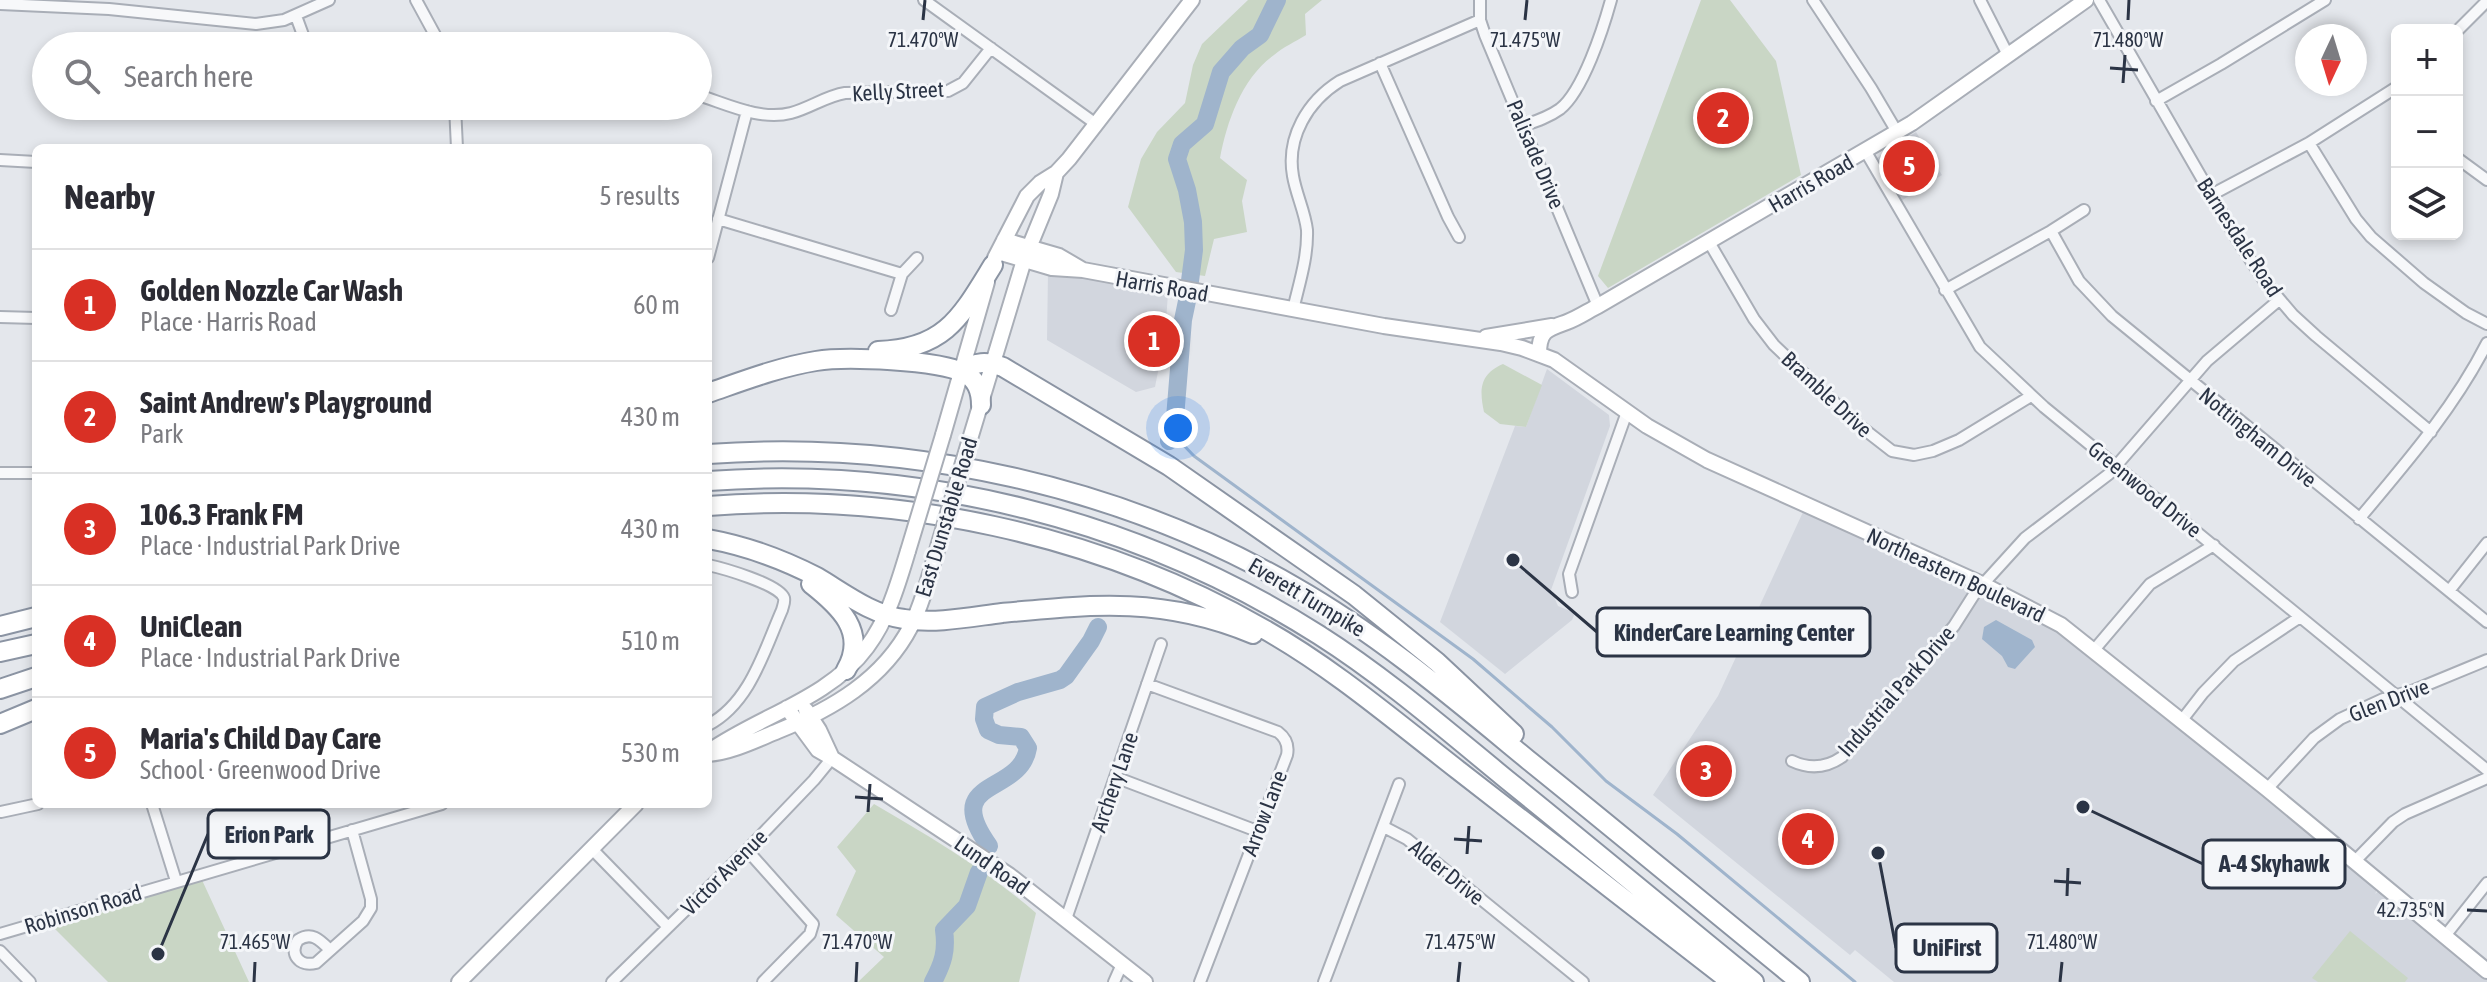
<!DOCTYPE html>
<meta charset="utf-8">
<style>
body{margin:0;font-family:"Asap Condensed",sans-serif;background:#f2f2f3;color:#2b2b33}
.controls{position:absolute;right:24px;top:24px;display:grid;overflow:hidden;border-radius:12px;box-shadow:0 4px 12px #0003}
.controls button{width:72px;height:72px;display:grid;place-items:center;padding:0;border:0;border-bottom:2px solid #e1e1e2;background:#fff;color:#2b2b33;font:40px sans-serif}
.compass{position:absolute;left:2295px;top:24px;width:72px;height:72px;border-radius:50%;background:#fff;box-shadow:0 4px 12px #0003;rotate:184deg}
.you{position:absolute;left:1178px;top:428px;width:28px;height:28px;margin:-20px;border:6px solid #fff;border-radius:50%;background:#1a73e8;box-shadow:0 0 0 12px #1a73e833}
.badge{display:grid;place-items:center;width:52px;height:52px;border-radius:50%;background:#d93025;color:#fff;font-size:26px;font-weight:700}
.pin{position:absolute;translate:-50% -50%;border:4px solid #fff;box-shadow:0 2px 8px #0006}
.list{margin:0;padding:0;list-style:none}
h2{display:flex;justify-content:space-between;align-items:center;height:104px;margin:0;padding:0 32px;font-size:34px}
h2 small{font-size:26px;font-weight:400;color:#7c7c81}
.list li{display:grid;grid-template-columns:52px 1fr auto;gap:24px;align-items:center;box-sizing:border-box;height:112px;padding:0 32px;border-top:2px solid #e1e1e2}
.list b{display:block;font-size:30px;white-space:nowrap}
.list p{margin:0;font-size:26px;white-space:nowrap;color:#7c7c81}
.list em{font-size:26px;font-style:normal;color:#7c7c81}
.icon{flex:none;width:44px;height:44px;fill:none;stroke:currentColor;stroke-width:2;stroke-linecap:round;stroke-linejoin:round}
.map{position:relative;flex:none;width:2487px;height:982px;overflow:hidden}
.search{position:absolute;background:#fff;box-shadow:0 4px 12px #0003;left:32px;top:32px;width:680px;height:88px;display:flex;align-items:center;gap:20px;box-sizing:border-box;padding:0 28px;border-radius:44px;color:#7c7c81;font-size:30px}
.panel{position:absolute;background:#fff;box-shadow:0 4px 12px #0003;left:32px;top:144px;width:680px;height:664px;border-radius:12px}
.map>svg:first-child{display:block}
.built{fill:#d2d6de}
.green{fill:#c9d6c5}
.water{fill:#9fb4cc}
.lines{fill:none;stroke-linecap:round;stroke-linejoin:round}
.stream{stroke:#9fb4cc;stroke-width:3}
.river{stroke:#9fb4cc;stroke-width:18}
.street-casing{stroke:#a9aeb7;stroke-width:14}
.secondary-casing{stroke:#a9aeb7;stroke-width:18}
.highway-casing{stroke:#8b94a3;stroke-width:22}
.street{stroke:#f7f8fa;stroke-width:10}
.secondary{stroke:#fff;stroke-width:14}
.highway{stroke:#fff;stroke-width:18}
.secondary-bridge-casing{stroke:#a9aeb7;stroke-width:18;stroke-linecap:butt}
.secondary-bridge{stroke:#fff;stroke-width:14}
.ticks{fill:none;stroke:#2b3445;stroke-width:3}
.labels{text-anchor:middle;dominant-baseline:central;stroke-width:6;stroke-linejoin:round;paint-order:stroke}
.street-label{font-size:22px;fill:#2b3445;stroke:#f4f6f9}
.ticks-label{font-size:20px;text-anchor:middle;fill:#2b3445;stroke:#f4f6f9;stroke-width:6;stroke-linejoin:round;paint-order:stroke}
.leader{fill:none;stroke:#2b3445;stroke-width:3}
.callout-dot{fill:#2b3445;stroke:#f4f6f9;stroke-width:3}
.callout{fill:#f4f6f9;stroke:#2b3445;stroke-width:3}
.callout-label{font-size:24px;text-anchor:middle;font-weight:bold;fill:#2b3445}
</style>
<div class="map">
<svg width="2487" height="982" viewBox="0 0 2487 982">
<rect width="100%" height="100%" fill="#e4e7ec"/>
<path class="built" d="M1916,132L1942,175L1901,201L1877,158Z
M1048,272L1168,293L1165,336L1155,387L1136,392L1047,340Z
M1547,369L1609,415L1610,426L1551,590L1558,606L1575,613L1572,620L1505,674L1440,622L1515,426L1526,427Z
M1803,512L2010,604L2051,626L2093,657L2377,890L2375,894L2379,891L2487,979V982H1894L1855,950L1850,955L1653,795L1718,696Z"/>
<path class="green" d="M1248,0H1322L1305,14L1306,35C1295,42 1283,47 1274,55C1242,78 1227,121 1220,158L1247,180L1242,201L1247,232L1214,239L1205,276L1176,272L1128,207L1141,159L1157,132L1185,103L1193,65L1202,44Z
M1701,0H1730L1776,61L1801,175L1608,288L1598,276Z
M1503,364L1542,385L1526,427L1500,424L1484,412C1479,389 1480,374 1503,364Z
M874,804C931,837 986,870 1036,913L1019,982H858L884,957L836,915L856,871L837,847Z
M202,880L249,982H108L52,926Z
M2350,931L2408,978L2405,982H2318L2312,978Z"/>
<path class="water" d="M1996,620L2032,640L2035,647L2015,669L2008,667L2002,656L1982,639L1984,627Z"/>
<g class="lines">
<path class="stream" d="M1173,434L1194,456L1473,659L1552,727L1606,781L1677,834L1855,982"/>
<path class="river" d="M1190,281L1194,250L1193,222L1187,190L1177,159L1182,144L1205,124L1221,72L1242,48L1260,35L1277,0
M1169,441L1174,430L1183,320L1187,301
M989,846C940,777 1020,796 1028,748L1021,737L999,735L988,730L984,719L985,707L1018,692L1060,680L1066,676L1091,641L1098,627
M933,982C943,963 947,951 944,930L967,906L979,872"/>
<g class="street-casing">
<path id="street" d="M416,0L441,46
M924,0L1096,124
M1480,0V20L1485,35L1598,306
M1813,0L1871,88L1897,132
M1980,0L2008,55
M2099,0L2238,241L2265,282L2293,315L2316,336L2431,432
M0,4L109,9L256,24L284,20L329,0
M296,16L307,46
M2457,31L2487,1
M615,46H627
M1380,63L1448,217L1459,237
M698,95C727,104 760,121 791,113C810,108 826,96 845,93L948,91L963,83L991,48
M2156,101L2221,64L2325,0
M455,106L457,148
M1525,125C1537,121 1549,117 1560,109C1583,91 1603,29 1611,0
M2309,143L2356,219L2371,237L2424,283L2466,313L2487,324
M1866,152L1980,347L2044,407L2487,770
M2457,158L2487,180
M0,160L36,162
M2211,195L2309,143L2397,87
M718,219L902,274
M2051,231L2079,281L2112,316L2487,622
M1709,242L1754,319L1774,345L1856,423L1892,451L1914,455L1933,451L1959,440L2031,396
M708,258L747,111
M1945,290L2051,231L2084,210
M891,310L902,274L917,258
M1293,310C1299,284 1308,257 1307,230C1305,212 1296,194 1293,176C1286,137 1308,101 1340,81L1480,20
M0,317L36,318
M0,473H36
M2359,519C2406,463 2454,408 2487,343
M708,565C722,568 779,584 784,598C785,602 783,606 782,610C764,651 750,703 708,725
M2449,591L2487,543
M1572,592L1569,574L1627,412
M2094,650L2150,584L2214,545
M1147,684L1278,732C1286,738 1289,745 1287,755L1200,982
M2182,720L2203,693L2234,661L2300,617
M1792,761C1809,769 1826,768 1842,757L1954,626L1975,593L2025,538L2109,474L2207,361L2279,300
M1115,777L1257,831
M2267,789L2314,738L2340,719L2383,699L2412,691L2487,660
M152,804L176,881
M1,812L38,804
M1384,827L1407,839L1583,982
M592,849L668,927
M747,850L813,924L810,934L763,982
M2355,861L2393,822L2405,814L2487,778
M1066,919L1161,644
M0,934L442,804
M2445,936L2487,883
M330,950C320,940 312,931 298,940C289,954 299,967 316,963L363,921L371,908V899L352,830
M0,951L30,982
M612,982L747,850L814,780L832,758
M1114,982L1122,964
M1324,982L1399,784"/>
</g>
<g class="secondary-casing">
<path id="secondary" d="M1004,240L1059,256L1083,270
M998,252L1052,268L1083,270L1384,326L1501,343L1522,348L1554,360L1647,426L1707,460L1984,585L2061,625L2267,789L2487,971
M995,258L1027,196L1040,183L1056,173L1069,159L1192,0
M1486,337L1552,326
M1539,354C1539,330 1548,329 1567,322C1578,318 1588,311 1598,306L1912,123L2086,0
M943,435L987,282
M970,439L1024,260L1051,194L1056,173
M787,708L818,750L832,758L1009,875L1145,982
M806,710L819,730L832,758
M708,752C759,716 829,699 867,647C888,619 898,584 908,551
M708,754C732,752 756,740 778,731C832,709 883,680 911,626C922,605 928,580 935,557
M459,982L636,804"/>
</g>
<g class="highway-casing">
<path id="highway" d="M878,351C945,349 961,317 993,265
M961,372C975,361 987,361 1003,367L1169,466L1354,595L1437,662L1514,734
M708,393C743,381 779,367 816,361C845,356 939,360 964,373C977,379 981,392 981,405
M708,454C909,439 1120,486 1295,587C1379,635 1453,698 1527,759C1619,833 1709,908 1800,982
M708,481C922,465 1138,520 1319,635C1385,677 1445,729 1506,779C1589,846 1671,914 1754,982
M708,506C898,491 1097,534 1262,628C1332,667 1395,721 1458,770C1549,841 1640,912 1731,982
M708,539C747,546 782,559 817,577C844,593 872,615 904,619C936,624 970,617 1002,613C1095,604 1164,597 1253,634
M811,584C839,606 868,632 846,670
M0,626L36,617
M0,652L36,644
M0,689L36,677
M0,724L36,709"/>
</g>
<use href="#street" class="street"/>
<use href="#secondary" class="secondary"/>
<use href="#highway" class="highway"/>
<g class="secondary-bridge-casing">
<path id="secondary-bridge" d="M908,551L943,435
M935,557L970,439"/>
</g>
<use href="#secondary-bridge" class="secondary-bridge"/>
</g>
<path class="ticks" d="M923,20L925,0M1525,20L1527,0M2128,20L2129,0M2110,68L2138,70M2123,83L2125,55M855,797L883,799M868,812L870,784M1454,839L1482,841M1467,854L1469,826M2054,881L2081,883M2067,896L2068,868M2467,910L2487,911M254,982L255,962M856,982L857,962M1458,982L1460,962M2060,982L2062,962"/>
<g class="labels">
<g class="street-label">
<text transform="translate(898 91) rotate(-3)">Kelly Street</text>
<text transform="translate(1536 154) rotate(67)">Palisade Drive</text>
<text transform="translate(1811 183) rotate(-30)">Harris Road</text>
<text transform="translate(2240 237) rotate(57)">Barnesdale Road</text>
<text transform="translate(1162 286) rotate(10)">Harris Road</text>
<text transform="translate(1827 394) rotate(43)">Bramble Drive</text>
<text transform="translate(2258 437) rotate(39)">Nottingham Drive</text>
<text transform="translate(2145 489) rotate(39)">Greenwood Drive</text>
<text transform="translate(946 517) rotate(-73)">East Dunstable Road</text>
<text transform="translate(1956 575) rotate(25)">Northeastern Boulevard</text>
<text transform="translate(1307 597) rotate(31)">Everett Turnpike</text>
<text transform="translate(1896 691) rotate(-49)">Industrial Park Drive</text>
<text transform="translate(2389 700) rotate(-21)">Glen Drive</text>
<text transform="translate(1114 782) rotate(-71)">Archery Lane</text>
<text transform="translate(1264 813) rotate(-69)">Arrow Lane</text>
<text transform="translate(992 865) rotate(35)">Lund Road</text>
<text transform="translate(724 872) rotate(-45)">Victor Avenue</text>
<text transform="translate(1447 872) rotate(39)">Alder Drive</text>
<text transform="translate(83 909) rotate(-17)">Robinson Road</text>
</g>
</g>
<g class="ticks-label">
<text x="923" y="47">71.470°W</text>
<text x="1525" y="47">71.475°W</text>
<text x="2128" y="47">71.480°W</text>
<text x="2411" y="917">42.735°N</text>
<text x="255" y="949">71.465°W</text>
<text x="857" y="949">71.470°W</text>
<text x="1460" y="949">71.475°W</text>
<text x="2062" y="949">71.480°W</text>
</g>
<path class="leader" d="M1513 560L1597 632M158 954L208 834M2083 807L2203 864M1878 853L1896 948"/>
<g class="callout-dot">
<circle cx="1513" cy="560" r="8"/>
<circle cx="158" cy="954" r="8"/>
<circle cx="2083" cy="807" r="8"/>
<circle cx="1878" cy="853" r="8"/>
</g>
<g class="callout">
<rect x="1597" y="608" width="273" height="48" rx="8"/>
<rect x="208" y="810" width="121" height="48" rx="8"/>
<rect x="2203" y="840" width="142" height="48" rx="8"/>
<rect x="1896" y="924" width="101" height="48" rx="8"/>
</g>
<g class="callout-label">
<text x="1734" y="641">KinderCare Learning Center</text>
<text x="269" y="843">Erion Park</text>
<text x="2274" y="872">A-4 Skyhawk</text>
<text x="1947" y="956">UniFirst</text>
</g>
</svg>
<div class="controls">
<button>+</button>
<button>−</button>
<button><svg class="icon" aria-label="layers" viewBox="0 0 24 24"><path d="M12 4l9 5-9 5-9-5zM3 14l9 5 9-5"/></svg></button>
</div>
<svg class="compass" viewBox="-18 -18 36 36"><path d="M0-13l5 13h-10z" fill="#e53935"/><path d="M0 13l5-13h-10z" fill="#7c7c81"/></svg>
<div class="you"></div>
<div class="pin badge" style="left:1154px;top:341px">1</div>
<div class="pin badge" style="left:1723px;top:118px">2</div>
<div class="pin badge" style="left:1706px;top:771px">3</div>
<div class="pin badge" style="left:1808px;top:839px">4</div>
<div class="pin badge" style="left:1909px;top:166px">5</div>
<div class="search"><svg class="icon" aria-label="search" viewBox="0 0 24 24"><circle cx="10" cy="10" r="6"/><path d="M15 15l6 6"/></svg>Search here</div>
<section class="panel">
<h2>Nearby<small>5 results</small></h2>
<ul class="list">
<li><span class="badge">1</span><div><b>Golden Nozzle Car Wash</b><p>Place · Harris Road</p></div><em>60 m</em></li>
<li><span class="badge">2</span><div><b>Saint Andrew's Playground</b><p>Park</p></div><em>430 m</em></li>
<li><span class="badge">3</span><div><b>106.3 Frank FM</b><p>Place · Industrial Park Drive</p></div><em>430 m</em></li>
<li><span class="badge">4</span><div><b>UniClean</b><p>Place · Industrial Park Drive</p></div><em>510 m</em></li>
<li><span class="badge">5</span><div><b>Maria's Child Day Care</b><p>School · Greenwood Drive</p></div><em>530 m</em></li>
</ul>
</section>
</div>
